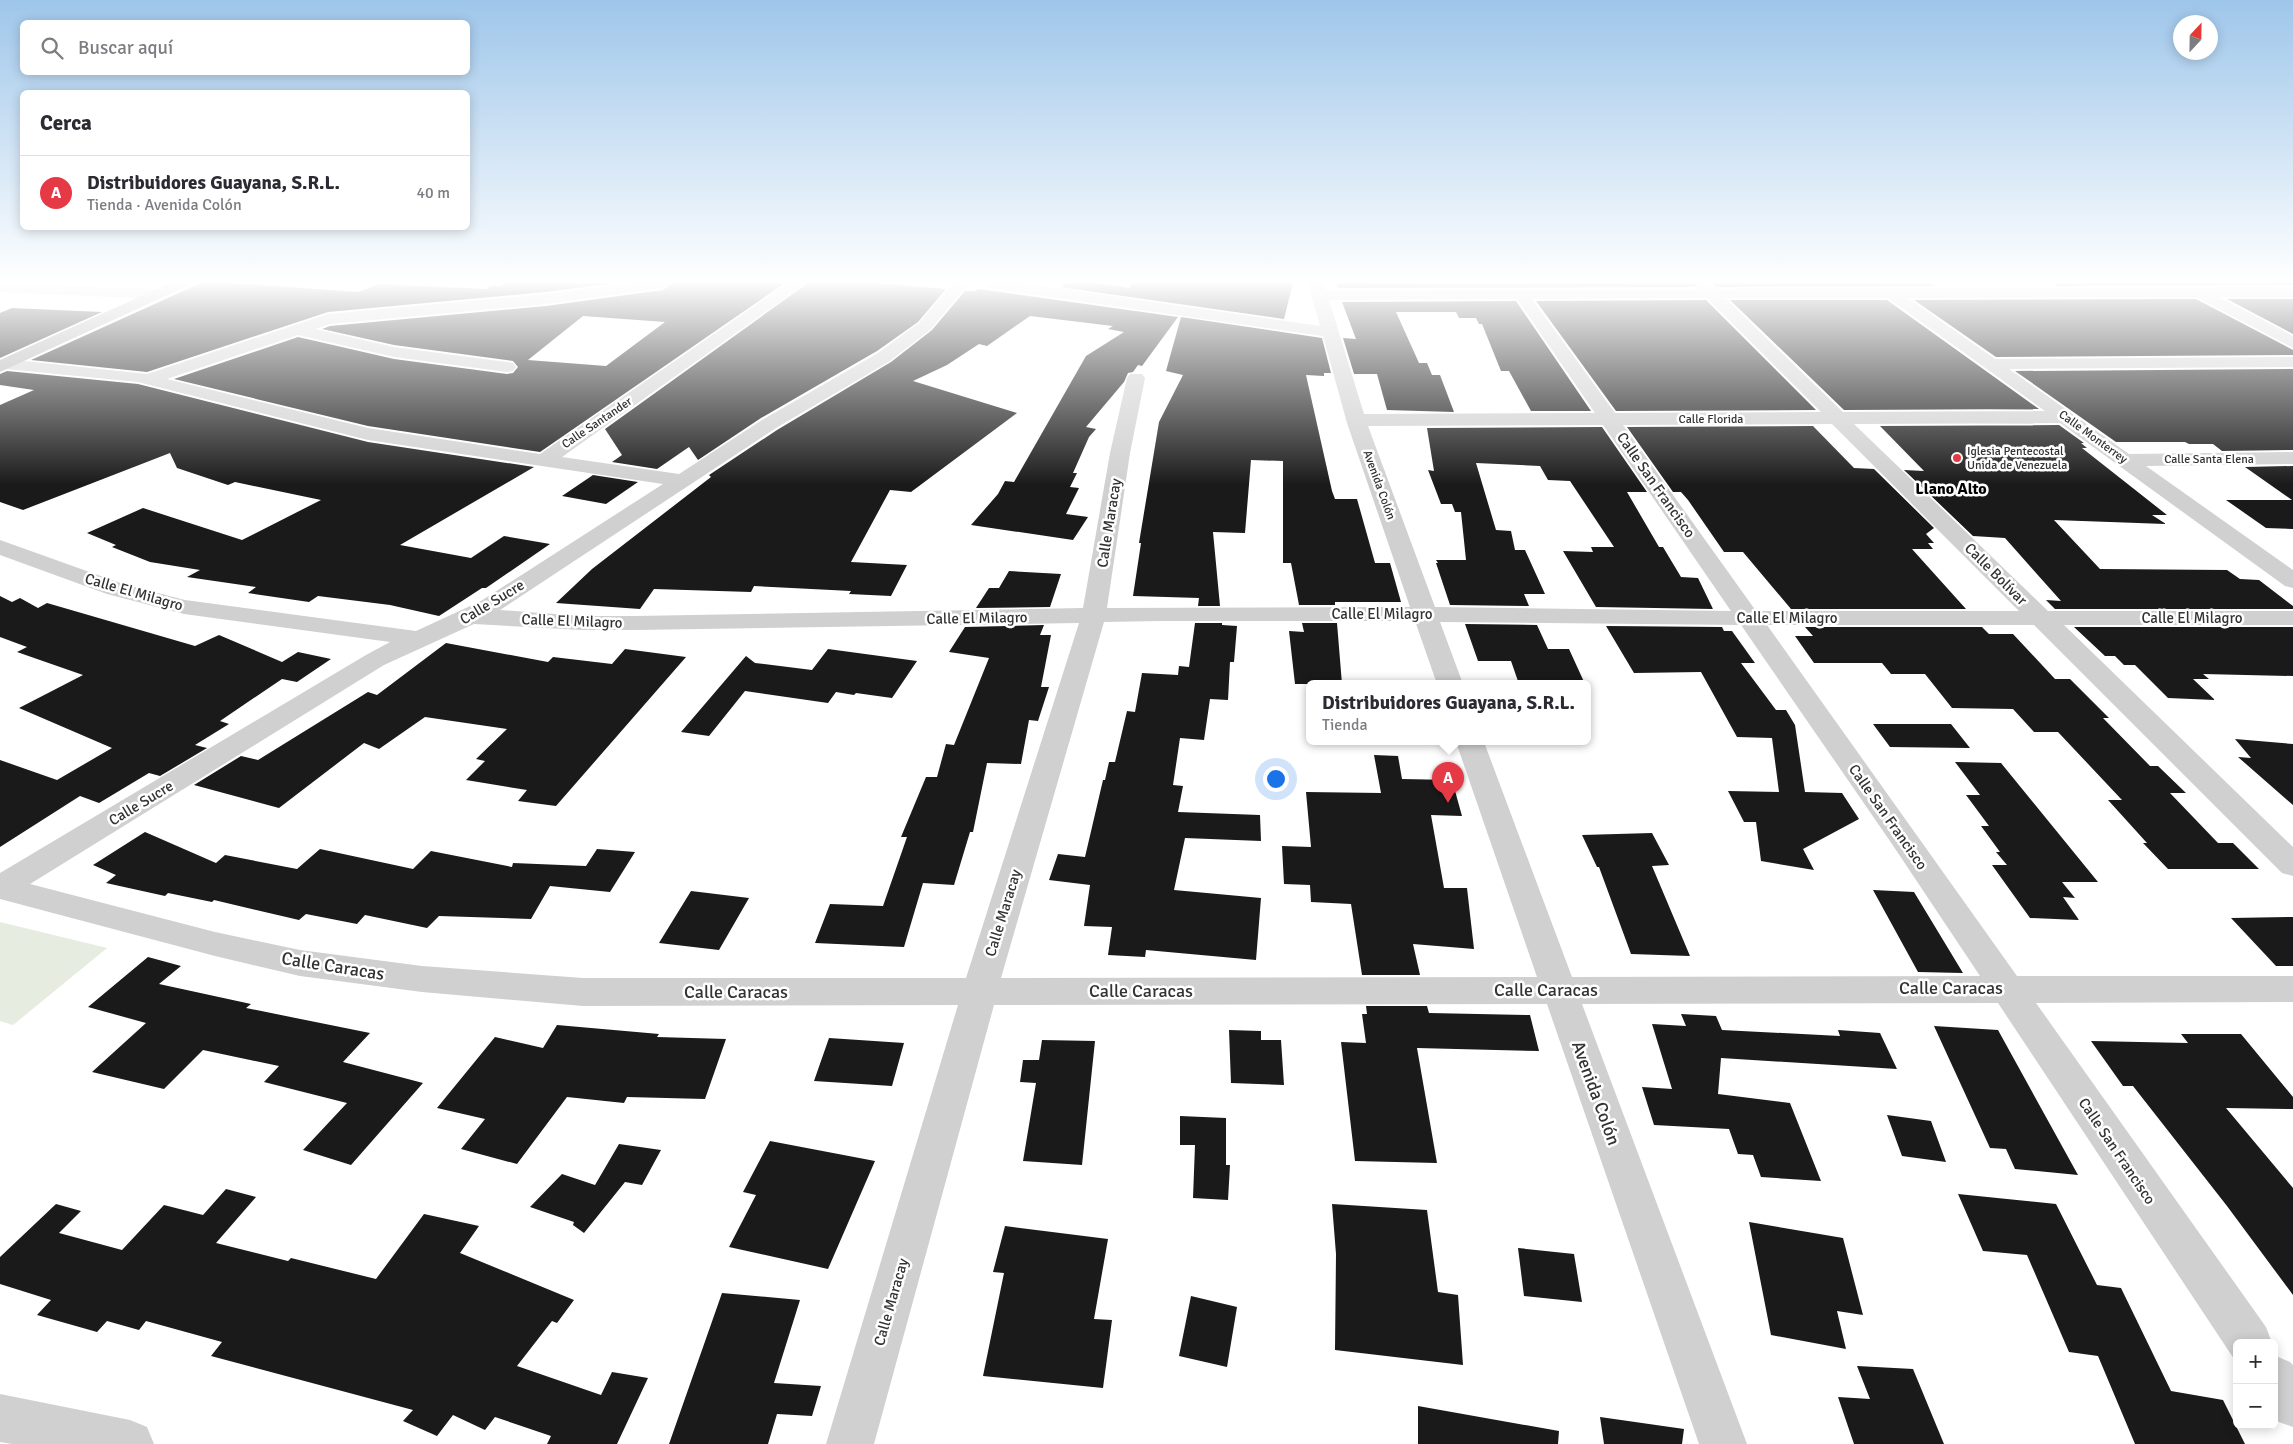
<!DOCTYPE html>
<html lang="es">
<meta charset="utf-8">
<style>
body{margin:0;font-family:Signika,sans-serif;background:#f7f7f7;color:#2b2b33}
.controls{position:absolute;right:15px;bottom:15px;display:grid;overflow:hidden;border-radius:8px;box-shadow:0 2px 12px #0003}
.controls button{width:45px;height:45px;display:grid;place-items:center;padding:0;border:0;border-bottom:1px solid #e1e1e2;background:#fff;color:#2b2b33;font:25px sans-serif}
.compass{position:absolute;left:2173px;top:15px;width:45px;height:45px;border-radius:50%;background:#fff;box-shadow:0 2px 12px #0003;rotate:22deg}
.you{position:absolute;left:1275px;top:778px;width:18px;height:18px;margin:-12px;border:4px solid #fff;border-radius:50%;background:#1a73e8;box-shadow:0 0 0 8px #1a73e833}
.badge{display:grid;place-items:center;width:32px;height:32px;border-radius:50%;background:#e63946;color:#fff;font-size:16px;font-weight:700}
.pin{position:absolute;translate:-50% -41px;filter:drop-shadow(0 1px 2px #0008)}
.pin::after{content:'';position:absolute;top:26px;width:18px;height:15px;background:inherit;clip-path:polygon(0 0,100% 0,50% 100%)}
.popup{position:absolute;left:1306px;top:680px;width:285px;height:65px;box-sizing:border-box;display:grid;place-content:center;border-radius:8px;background:#fff;filter:drop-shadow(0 1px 4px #0005);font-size:16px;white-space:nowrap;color:#7c7c81}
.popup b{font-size:19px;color:#2b2b33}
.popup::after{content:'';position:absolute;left:50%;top:100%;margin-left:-10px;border:10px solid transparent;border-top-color:#fff}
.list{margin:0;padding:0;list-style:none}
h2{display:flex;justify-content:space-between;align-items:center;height:65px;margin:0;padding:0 20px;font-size:21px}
h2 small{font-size:16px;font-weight:400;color:#7c7c81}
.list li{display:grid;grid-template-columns:32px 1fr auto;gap:15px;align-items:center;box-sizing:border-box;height:75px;padding:0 20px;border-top:1px solid #e1e1e2}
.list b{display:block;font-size:19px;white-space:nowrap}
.list p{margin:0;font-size:16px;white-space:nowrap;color:#7c7c81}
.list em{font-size:16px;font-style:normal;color:#7c7c81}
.icon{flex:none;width:28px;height:28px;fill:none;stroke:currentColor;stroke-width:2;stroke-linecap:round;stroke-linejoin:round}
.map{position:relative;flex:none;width:2293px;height:1444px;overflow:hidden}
.search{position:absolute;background:#fff;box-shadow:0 2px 12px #0003;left:20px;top:20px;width:450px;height:55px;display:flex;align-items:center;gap:12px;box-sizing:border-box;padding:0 18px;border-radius:8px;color:#7c7c81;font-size:19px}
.panel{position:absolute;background:#fff;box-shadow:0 2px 12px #0003;left:20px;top:90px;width:450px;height:140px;border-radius:8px}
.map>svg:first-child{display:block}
.green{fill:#e6ecdf}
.building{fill:#1a1a1a;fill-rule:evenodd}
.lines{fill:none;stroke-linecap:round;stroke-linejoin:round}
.minor{fill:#d0d0d0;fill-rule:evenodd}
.major{fill:#ababab;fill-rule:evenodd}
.poi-dot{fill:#e63946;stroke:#fff;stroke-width:2}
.labels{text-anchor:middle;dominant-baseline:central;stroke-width:5;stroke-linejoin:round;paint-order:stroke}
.far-street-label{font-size:12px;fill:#333;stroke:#fff}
.far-poi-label{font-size:12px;fill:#333;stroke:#fff;text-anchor:start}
.street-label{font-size:15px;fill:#333;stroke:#fff}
.far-district-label{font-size:16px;font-weight:bold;fill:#000;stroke:#fff}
.near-street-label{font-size:18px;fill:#333;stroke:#fff}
</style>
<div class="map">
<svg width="2293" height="1444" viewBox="0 0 2293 1444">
<rect width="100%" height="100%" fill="#fff"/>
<path class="green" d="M0,922L107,948L13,1025L0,1021Z"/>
<path class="building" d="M201,283H232L358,292L379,284L487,289L490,286H501L505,283H615L546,292L328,312L147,372L31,360Z
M673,283H785L540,452L368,426L174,379L298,337L394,359L507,374L513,373L518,367L513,361L394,345L322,329L330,326L546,306L663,290ZM583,316L665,322L606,366L528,360Z
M808,283H877L946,289L918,322L877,351L761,418L698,460L689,447L657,469L612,462L622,455L605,429Z
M1066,283H1097L1130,288L1131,283H1293L1284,319L1060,287Z
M1336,283H1699L1694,287L1338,288Z
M1711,283H1931L1936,286L1716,287Z
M2053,283H2293V285L2057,286Z
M978,289L1178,317L1142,366L1138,365L1133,372L1128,373L1124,382L1086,427L1096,429L1089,437L1073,473H1077L1070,487L1079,488L1066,514L1088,517L1073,540L971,525L998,494L1005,481L1014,482L1086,356L1124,332L1108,329L1113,326L1030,316L987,346L979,344L947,365L913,381L1017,413L911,492L890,490L851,562L907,565L891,596L849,594L851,591L754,586L751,592L654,589L640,609L556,603L592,569L711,477L709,475L777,430L891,362L932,330L965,291H975Z
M2196,299L2293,350V355L1996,357L1914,300Z
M2227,299H2293V334Z
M1706,300L1816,410L1616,411L1536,301Z
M1730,300H1887L2039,409L1844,410Z
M1516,301L1591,411H1531L1509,371H1501L1482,324H1479L1476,318H1459L1456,312H1396L1419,363H1427L1432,375H1440L1454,412L1387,410L1377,374H1354L1343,338L1356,339L1342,302Z
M12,308L102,312L0,358V313Z
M1181,317L1322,338L1331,373H1324V376L1306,375L1332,491L1335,499H1357L1375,563H1390L1401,602H1335V605H1299L1291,563H1283V461L1251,460L1245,533L1213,532L1220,606H1198L1199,598L1133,596L1141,543H1139L1159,422L1183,375L1166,371Z
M2293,369V450L2222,451L2213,444H2189L2185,442H2116L2015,371Z
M7,371L138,384L368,442L534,467L400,545L471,558L504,536L550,544L486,588H482L439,616L390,605L318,596L309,602L248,593L256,587L187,577L200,570L150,562L112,547L116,545L87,533L143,508L242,540L321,500L235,482L228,485L177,468L170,453L23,510L0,502V405L34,390L0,385V374Z
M2059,425L2084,443H2081L2087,448H2082L2167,515H2152L2166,524L2054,520L2100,569L2227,570L2240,579L2259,580L2293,606V609H2055L2046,600L2061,601L2005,538L1973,536L1904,470L1924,471L1880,426Z
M1813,426L1854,468L1874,469L1934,528L1926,534L1934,543H1928L1933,549H1912L1966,609H1791L1743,552H1724L1688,500L1681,492H1673L1627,427Z
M1602,427L1647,492H1627L1659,547H1663L1681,577L1698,578L1713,609L1596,607L1563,551L1593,552L1591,547H1614L1570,481L1548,480L1540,466L1476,463L1496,530L1511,531L1515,550H1525L1545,594H1524L1529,606L1450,605L1436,563H1438L1436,560H1466L1461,512H1455L1452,504H1441L1428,470L1434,471L1427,428Z
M2293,466V529L2266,528L2226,500H2292L2245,467Z
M593,475L638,482L606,504L562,496Z
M1009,571L1061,574L1050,607L976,608L989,588H999Z
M0,596L12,602L20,598L38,608L47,603L195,646L219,635L282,662L298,652L331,659L297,682L282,679L220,721L229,724L195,745L207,748L160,776L149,773L99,803L80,796L0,847V760L57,780L112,748L19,708L83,675L17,652L27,647L0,637Z
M1195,623H1222V625L1237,626L1234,662H1230L1228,700L1210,699L1204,740L1180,738L1173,785L1183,786L1178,812L1260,815L1261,841L1185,838L1174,890L1261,898L1256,960L1146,950L1145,957L1108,955L1112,927L1084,926L1090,885L1049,880L1058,854L1085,857L1103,780H1105L1109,762H1115L1127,711L1135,712L1142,673L1178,675L1179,666L1189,667Z
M1302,623H1337L1342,684H1295L1289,631L1304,632Z
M1465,624L1537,625L1548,649H1569L1585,684H1519L1511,661H1478Z
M1044,625L1040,635H1051L1041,687H1049L1038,721L1029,720L1021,764L987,763L973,832H970L954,885L923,883L904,947L815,943L830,904L883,906L907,837H901L926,777H937L946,744L954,745L989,658L949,652L965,627Z
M1606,626L1722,627L1724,631H1732L1755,663H1741L1776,710H1786L1795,725L1805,792L1842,793L1859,819L1803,849L1814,870L1761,861L1756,822H1744L1728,791L1779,792L1772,738L1737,737L1701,672L1634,673Z
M1805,627H1982L1989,634H2013L2055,679H2070L2109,718H2103L2150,766H2158L2186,793H2170L2218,843H2233L2259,869H2168L2143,843H2147L2108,800H2122L2058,732H2034L2013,709L1952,708L1925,674H1891L1882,663H1814L1795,636H1813Z
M2074,627H2293V676L2203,674L2209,679H2193L2215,700L2168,698L2135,665H2124L2115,656H2105Z
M446,643L548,662L553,657L612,664L625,649L686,657L556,806L518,801L527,790L466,780L485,761L476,759L507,729L425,717L379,749L364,743L279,808L194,785L241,756L258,760L368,692L377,695Z
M828,649L917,661L892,698L856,693L854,695L836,692L828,703L745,691L709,736L681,732L746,656L755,663L812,670Z
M1873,724H1951L1970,748L1890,747Z
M2235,739L2293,744V805L2238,757L2251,758Z
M1374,755L1398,756L1402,779L1452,780L1462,816L1431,815L1444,888H1467L1474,949L1413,944L1420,975H1362L1351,904L1311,902L1310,885L1284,884L1282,846L1311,847L1306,792L1381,793Z
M1955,762L2001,763L2098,882H2062L2075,898L2063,897L2079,920L2030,918L1992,865H2007L1996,852H2000L1981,826H1989L1966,795H1980Z
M145,832L216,863L225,855L297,869L320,849L413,869L431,851L512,867L513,863L586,866L597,849L635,852L610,892L550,886L531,919L439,916L427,928L365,915L357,924L306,914L299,920L214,900L212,902L168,893L165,896L106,883L116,875L93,865Z
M1652,833L1669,865L1652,866L1690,956L1631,954L1599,867H1597L1582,835Z
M1873,890L1914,892L1963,973L1918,972Z
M691,891L749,898L719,950L659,943Z
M2293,917V966H2276L2231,918Z
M148,957L181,966L159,984L251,1004L246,1008L370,1033L343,1062L423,1083L351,1165L303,1150L347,1103L264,1082L279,1066L203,1050L164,1089L92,1072L146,1023L88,1007Z
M1366,1006H1427L1429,1013L1530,1015L1539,1051L1417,1048L1437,1163L1355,1161L1341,1042L1366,1043L1362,1014H1367Z
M1681,1014L1716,1016L1722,1030L1840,1036L1838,1030L1880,1033L1897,1069L1721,1058L1718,1094L1790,1103L1821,1181L1761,1177L1753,1155L1738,1154L1729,1129L1654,1125L1642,1087L1672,1089L1652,1024L1686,1026Z
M557,1025L659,1034L657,1037L726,1039L705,1099L627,1097L624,1103L567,1097L517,1164L461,1149L485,1119L437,1108L495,1037L543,1048Z
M1934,1026L1998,1030L2078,1175L2015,1169L2006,1149L1990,1148Z
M1229,1030L1261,1031V1040H1281L1284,1085L1231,1083Z
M2181,1034H2241L2293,1097V1109L2226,1108L2293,1188V1295L2227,1206L2133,1086H2123L2091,1041L2188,1043Z
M829,1038L904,1043L892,1086L814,1081Z
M1042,1040L1095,1041L1082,1165L1023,1161L1036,1083L1020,1082L1023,1060H1039Z
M1887,1115L1931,1121L1946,1162L1902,1156Z
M1180,1116L1226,1118V1165H1230L1228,1200L1193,1198L1195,1145H1180Z
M770,1141L875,1161L828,1269L729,1247L756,1195L743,1192Z
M619,1144L661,1150L642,1185L625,1182L584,1233L573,1225L574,1222L530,1207L562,1174L595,1185Z
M226,1189L256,1197L216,1243L288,1261L291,1258L376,1279L424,1214L479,1226L460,1253L574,1300L557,1323L552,1321L517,1366L601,1395L612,1372L648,1378L617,1444H547L551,1436L495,1417L485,1430L453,1415L437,1436L403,1421L413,1410L211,1356L222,1342L146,1321L139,1330L107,1321L97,1332L37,1315L51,1300L0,1284V1257L56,1204L81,1211L59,1233L122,1250L164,1205L203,1215Z
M1958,1194L2056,1204L2097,1285L2121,1288L2171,1391L2223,1400L2245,1444H2135L2098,1356L2069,1352L2027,1255L1983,1251Z
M1332,1204L1427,1210L1438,1292L1458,1295L1463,1365L1335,1350L1336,1254Z
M1749,1222L1843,1238L1863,1315L1837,1311L1846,1349L1771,1335Z
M1005,1226L1108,1239L1094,1319L1112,1320L1103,1388L983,1376L1004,1273L993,1272Z
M1518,1248L1574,1254L1582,1302L1524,1296Z
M722,1293L800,1300L774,1383L821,1386L812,1416L777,1414L768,1444H669Z
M1191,1296L1237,1307L1227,1367L1179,1356Z
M1857,1366L1913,1369L1944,1444H1854L1838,1397L1870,1399Z
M1418,1406L1559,1431L1558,1444H1418Z
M1600,1417L1684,1429L1682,1444H1604Z"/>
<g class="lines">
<path class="minor" d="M0,283L158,289L163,291L166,294L163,297L158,299L0,292Z
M629,283H671L663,288L546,304L330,324L315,329L394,347L513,363L516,367L513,371L507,372L394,357L298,335L167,379L368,428L540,454L788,283H806L562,457L679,474L762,420L878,353L919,323L953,283H969L931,329L890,361L776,428L500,610L582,616H635L1083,608L1110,453L1127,378L1130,374H1142L1145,378L1130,453L1107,608L1410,607L1347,423L1323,336L989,288L981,283H1021L1320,326L1308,283H1324L1326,290L1698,289L1696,287L1702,283L1709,284L1715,289L2293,287V297H2219L2293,336V348L2196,297L1908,298L1995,359L2293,357V367L2009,369L2129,454L2293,452V464L2146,466L2293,570V588L2285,586L2060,423L1854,424L2048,611H2293V625H2064L2293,847V876L2282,873L2034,625H1767L2017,976H2293V1002L2036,1003L2266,1327L2272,1343H2237V1360L2234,1359L1998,1003L1582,1004L1747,1444H1699L1547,1004L994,1005L874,1444H826L958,1005L583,1006L422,992L300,976L215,956L0,899V873L366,655L390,642L184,614L107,594L0,555V540L123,584L185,600L416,631L481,601L663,484L368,440L138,382L6,369L0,368V360L6,359L147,374L328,314L546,294ZM1707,298L1821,412L1615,413L1532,299ZM1725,298H1888L2045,411L1843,412ZM1517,299L1595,413L1364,414L1329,300ZM1832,424L2019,611H1756L1623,425ZM1603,425L1731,611L1435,607L1368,426ZM1160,621H1415L1437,684H1463L1440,622L1741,625L1892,844L1980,976L1572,977L1484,742H1456L1537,977L1001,978L1104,622ZM1079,623L966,978H583L422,966L300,950L215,932L30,884L384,665L474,624L582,630H635Z
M2274,1355L2290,1362L2293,1365V1427L2276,1421L2274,1417Z
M0,1394L130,1420L147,1427L154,1444H12L0,1442Z"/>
<path class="major" d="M170,283H190L187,286L0,372V360Z"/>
</g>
<linearGradient id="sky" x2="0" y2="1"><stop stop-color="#9ec6ea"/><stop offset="0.58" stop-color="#fff"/><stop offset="1" stop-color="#fff" stop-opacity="0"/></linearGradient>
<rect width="2293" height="485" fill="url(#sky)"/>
<circle class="poi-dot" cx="1957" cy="458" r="5"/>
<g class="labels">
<g class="far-street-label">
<text x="1711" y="419">Calle Florida</text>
<text transform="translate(597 423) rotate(-34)">Calle Santander</text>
<text transform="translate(2093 437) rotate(36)">Calle Monterrey</text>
<text x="2209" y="459">Calle Santa Elena</text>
<text transform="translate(1379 485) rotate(70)">Avenida Colón</text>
</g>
<g class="far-poi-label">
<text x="1967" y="451">Iglesia Pentecostal<tspan x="1967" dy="14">Unida de Venezuela</tspan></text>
</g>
<g class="street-label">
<text transform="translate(1656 485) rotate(55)">Calle San Francisco</text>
<text transform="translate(1109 523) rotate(-81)">Calle Maracay</text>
<text transform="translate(1996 574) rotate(45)">Calle Bolívar</text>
<text transform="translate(134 592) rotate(16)">Calle El Milagro</text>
<text transform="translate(492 602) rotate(-31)">Calle Sucre</text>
<text x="1382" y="614">Calle El Milagro</text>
<text transform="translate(977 618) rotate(-1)">Calle El Milagro</text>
<text x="1787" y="618">Calle El Milagro</text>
<text x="2192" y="618">Calle El Milagro</text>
<text transform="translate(572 621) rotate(2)">Calle El Milagro</text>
<text transform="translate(141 803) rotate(-31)">Calle Sucre</text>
<text transform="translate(1888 817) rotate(55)">Calle San Francisco</text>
<text transform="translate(1003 913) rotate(-73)">Calle Maracay</text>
<text transform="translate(2117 1151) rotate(56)">Calle San Francisco</text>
<text transform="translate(891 1302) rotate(-74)">Calle Maracay</text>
</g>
<g class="far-district-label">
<text x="1951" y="489">Llano Alto</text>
</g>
<g class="near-street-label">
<text transform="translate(333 966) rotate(9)">Calle Caracas</text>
<text x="1951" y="988">Calle Caracas</text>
<text x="1546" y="990">Calle Caracas</text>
<text x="1141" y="991">Calle Caracas</text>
<text x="736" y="992">Calle Caracas</text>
<text transform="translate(1596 1093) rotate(70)">Avenida Colón</text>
</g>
</g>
</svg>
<div class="controls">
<button>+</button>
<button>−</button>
</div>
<svg class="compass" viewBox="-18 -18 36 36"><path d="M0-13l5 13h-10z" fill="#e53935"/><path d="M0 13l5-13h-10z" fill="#7c7c81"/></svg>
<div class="you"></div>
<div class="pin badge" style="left:1448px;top:803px">A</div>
<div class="popup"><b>Distribuidores Guayana, S.R.L.</b>Tienda</div>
<div class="search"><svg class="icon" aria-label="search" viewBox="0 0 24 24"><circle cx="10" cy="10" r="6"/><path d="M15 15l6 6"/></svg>Buscar aquí</div>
<section class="panel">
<h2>Cerca<small></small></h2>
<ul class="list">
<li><span class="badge">A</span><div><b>Distribuidores Guayana, S.R.L.</b><p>Tienda · Avenida Colón</p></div><em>40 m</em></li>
</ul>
</section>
</div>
